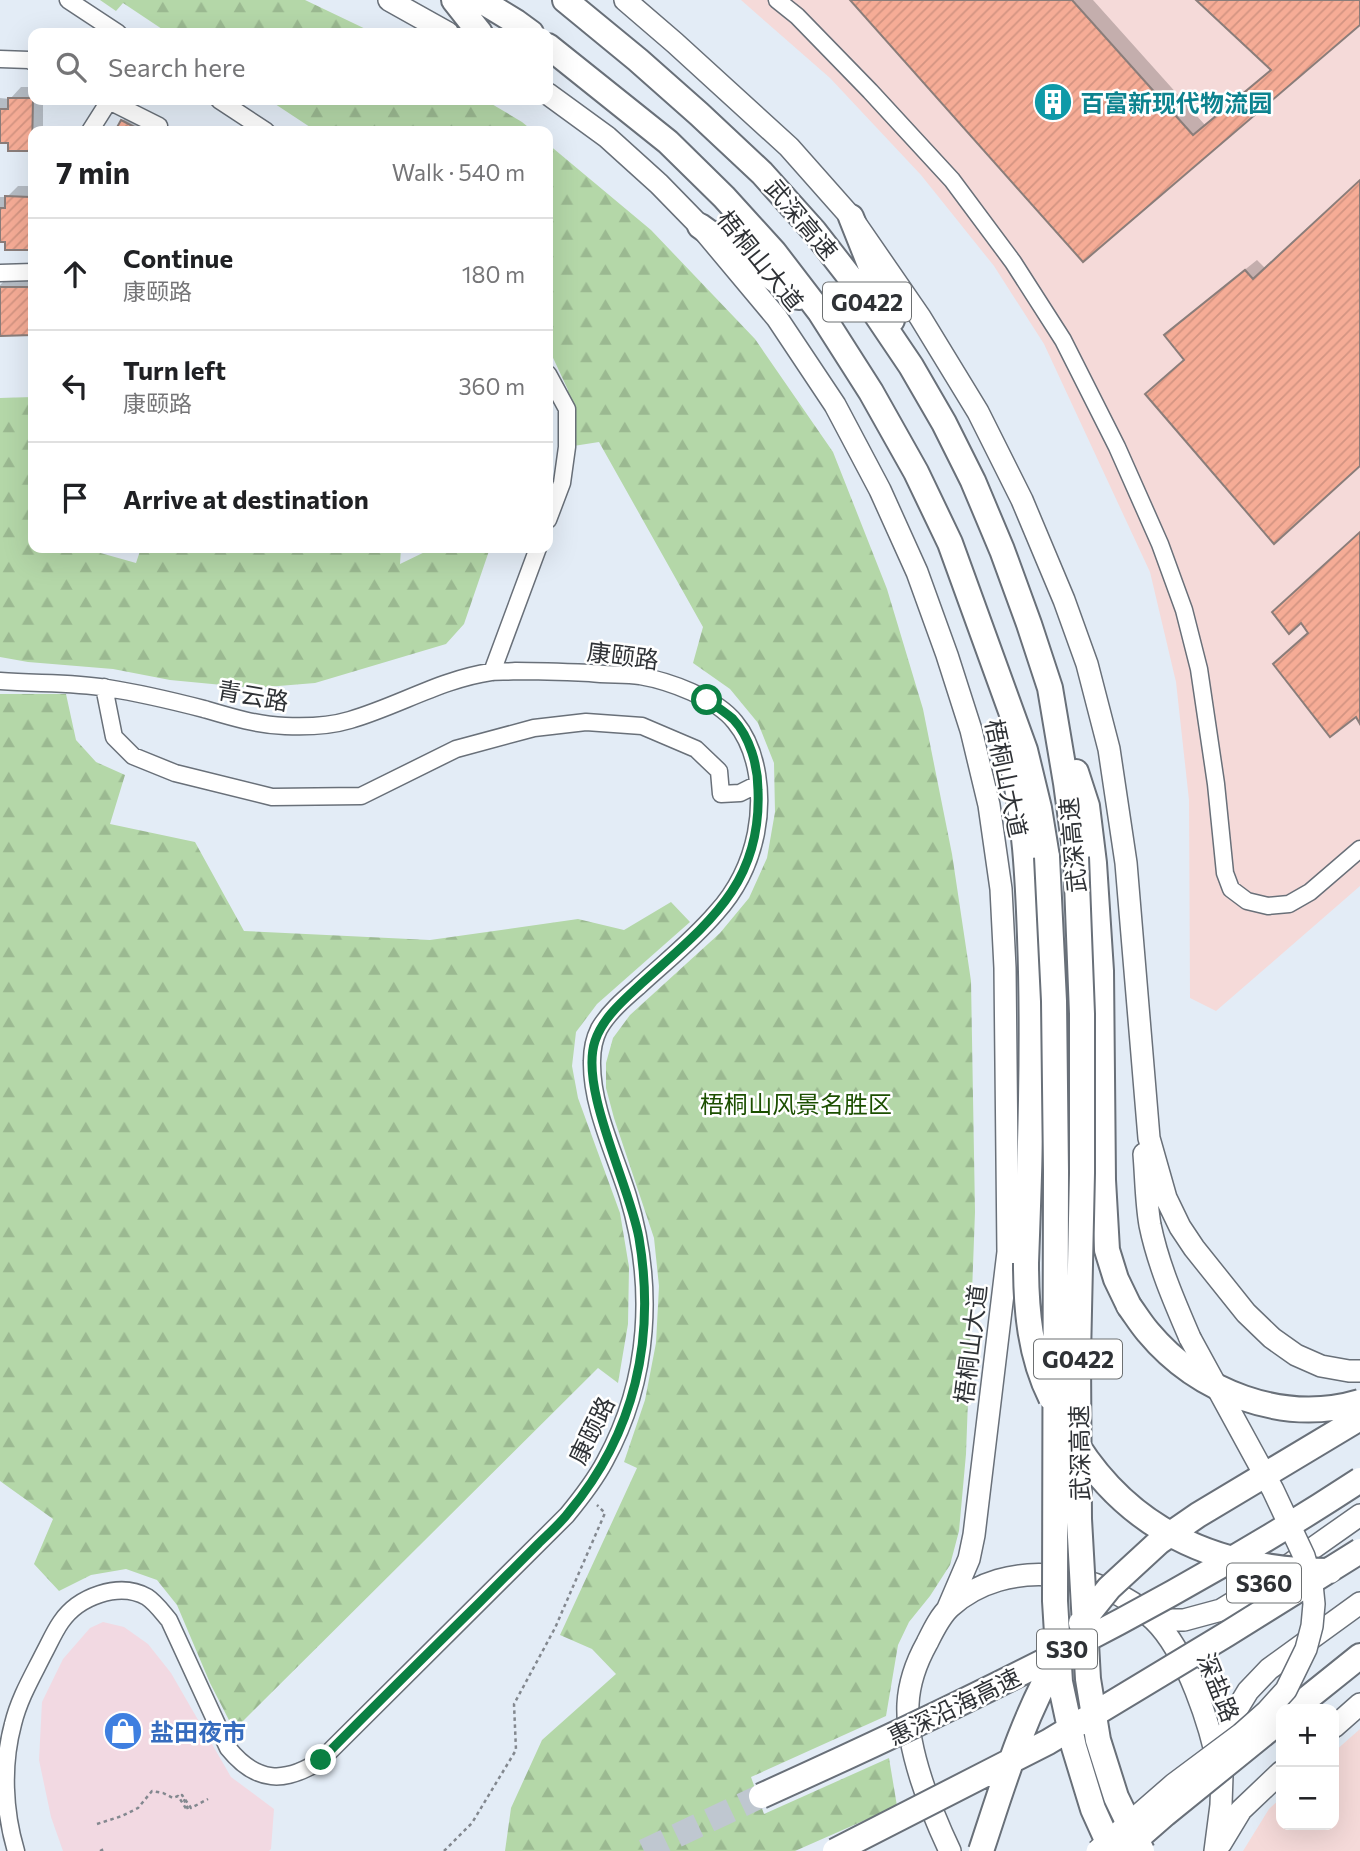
<!DOCTYPE html>
<meta charset="utf-8">
<style>
body{margin:0;font-family:Commissioner,"Noto Sans SC",sans-serif;background:#f2f2f2;color:#202124}
.controls{position:absolute;right:21px;bottom:21px;display:grid;overflow:hidden;border-radius:14px;box-shadow:0 7px 28px #0002}
.controls button{width:63px;height:63px;display:grid;place-items:center;padding:0;border:0;border-bottom:2px solid #e0e0e0;background:#fff;color:#202124;font:35px sans-serif}
.stop{position:absolute;width:21px;height:21px;margin:-16px;border:5px solid #0b8043;border-radius:50%;background:#fff}
.stop.end{background:#0b8043;border-color:#fff;box-shadow:0 2px 7px #0008}
.list{margin:0;padding:0;list-style:none}
h2{display:flex;justify-content:space-between;align-items:center;height:91px;margin:0;padding:0 28px;font-size:30px}
h2 small{font-size:23px;font-weight:400;color:#757577}
.list li{display:grid;grid-template-columns:46px 1fr auto;gap:21px;align-items:center;box-sizing:border-box;height:112px;padding:0 28px;border-top:2px solid #e0e0e0}
.list b{display:block;font-size:26px;white-space:nowrap}
.list p{margin:0;font-size:23px;white-space:nowrap;color:#757577}
.list em{font-size:23px;font-style:normal;color:#757577}
.icon{flex:none;width:38px;height:38px;fill:none;stroke:currentColor;stroke-width:2;stroke-linecap:round;stroke-linejoin:round}
.map{position:relative;flex:none;width:1360px;height:1851px;overflow:hidden}
.search{position:absolute;background:#fff;box-shadow:0 7px 28px #0002;left:28px;top:28px;width:525px;height:77px;display:flex;align-items:center;gap:18px;box-sizing:border-box;padding:0 24px;border-radius:14px;color:#757577;font-size:26px}
.panel{position:absolute;background:#fff;box-shadow:0 7px 28px #0002;left:28px;top:126px;width:525px;height:427px;border-radius:14px}
.map>svg:first-child{display:block}
.commercial{fill:#f2d9e2}
.industrial{fill:#f5dad9}
.forest{fill:url(#forest-firs)}
.shadow{fill:#0003}
.building{fill:url(#building-hatch);stroke:#8a7d7a;stroke-width:2}
.lines{fill:none;stroke-linecap:round;stroke-linejoin:round}
.highway-tunnel{stroke:#bfc7d0;stroke-width:24;stroke-dasharray:24 12;stroke-linecap:butt}
.minor-casing{stroke:#697079;stroke-width:19}
.major-casing{stroke:#697079;stroke-width:24}
.highway-casing{stroke:#697079;stroke-width:28}
.path{stroke:#83888f;stroke-width:2.5;stroke-dasharray:3.5 3.5;stroke-linecap:butt}
.minor{stroke:#fff;stroke-width:16}
.major{stroke:#fff;stroke-width:21}
.highway{stroke:#fff;stroke-width:24}
.major-bridge-casing{stroke:#697079;stroke-width:24;stroke-linecap:butt}
.highway-bridge-casing{stroke:#697079;stroke-width:28;stroke-linecap:butt}
.major-bridge{stroke:#fff;stroke-width:21}
.highway-bridge{stroke:#fff;stroke-width:24}
.route{stroke:#0b8043;stroke-width:9}
.labels{text-anchor:middle;dominant-baseline:central;stroke-width:5;stroke-linejoin:round;paint-order:stroke}
.shield{fill:#fff;stroke:#6d7072;stroke-width:2}
.shield-label{font-size:23px;font-weight:bold;fill:#2f3236}
.culture-label{font-size:24px;font-weight:bold;fill:#0d838f;stroke:#fff;text-anchor:start}
.street-label{font-size:24px;fill:#2f3236;stroke:#fff}
.park-label{font-size:24px;fill:#1c4f00;stroke:#fff}
.shop-label{font-size:24px;font-weight:bold;fill:#366cbe;stroke:#fff;text-anchor:start}
</style>
<div class="map">
<svg width="1360" height="1851" viewBox="0 0 1360 1851">
<defs>
<pattern id="forest-firs" width="22" height="20" patternUnits="userSpaceOnUse" patternTransform="scale(1.75)"><rect width="22" height="20" fill="#b4d7a8"/><path d="M5 1l3.5 6h-7zM16 11l3.5 6h-7z" fill="#9bb991"/></pattern>
<pattern id="building-hatch" width="6" height="6" patternUnits="userSpaceOnUse" patternTransform="scale(1.75)"><rect width="6" height="6" fill="#f6ac96"/><path d="M-1 1l2-2M0 6l6-6M5 7l2-2" fill="none" stroke="#d39482"/></pattern>
</defs>
<rect width="100%" height="100%" fill="#e3ecf6"/>
<path class="commercial" d="M103,1622L124,1627L148,1644L171,1673L231,1777L274,1809L271,1849L269,1851H63L51,1817L39,1760L42,1702L63,1659L90,1628Z"/>
<path class="industrial" d="M741,0H1360V886L1216,1011L1190,998L1189,800L1176,682L1150,572L1044,344L994,266L921,175L830,78Z
M1360,1729V1851H1243L1269,1809L1281,1798V1825H1334V1752Z"/>
<path class="forest" d="M100,0H305L374,33H168L123,3L116,11Z
M269,100H485L522,122L533,131H316Z
M548,144L651,230L755,339L833,452L887,589L923,709L952,854L971,981L975,1212L966,1454L959,1531L950,1565L930,1596L909,1622L898,1645L886,1716L751,1777L764,1814L889,1758L897,1806L795,1851H505L511,1808L542,1740L616,1674L592,1649L560,1635L637,1468L624,1462L645,1400L656,1343L659,1286L654,1238L614,1118L606,1088V1063L613,1038L630,1015L720,933L749,898L767,858L775,812L774,763L758,723L730,689L693,663L703,627L599,442L567,447L568,390L548,347Z
M33,397V548H98L97,552L136,563L141,548H401L400,564L433,548H490L464,624L446,644L315,683L254,688L170,680L113,669L28,662L0,657V398Z
M0,694H66L76,740L96,762L125,775L110,824L195,842L244,931L430,940L578,919L624,930L671,902L690,922L597,1004L576,1032L572,1066L578,1098L620,1213L629,1267L628,1324L618,1383L598,1368L234,1730L210,1683L177,1605L157,1580L126,1569L91,1575L59,1591L34,1564L53,1519L0,1481Z"/>
<path class="shadow" d="M852,0H1093L1205,125L1273,69L1198,0H1360V23L1084,259Z
M21,87H33V100H43V131H33V148L32,150L10,141H0V98L10,99Z
M131,113L155,131H117L122,121Z
M1360,181V463L1186,359L1166,335L1177,324L1257,260L1266,269Z
M18,186H33V244L29,248L7,240H0V197H7Z
M33,279V331L31,333L0,334V285L5,280Z"/>
<path class="building" d="M850,0H1072L1193,135L1271,70L1196,0H1360V25L1083,262Z
M8,98H33L32,151H8V143H0V109H8Z
M121,120L142,131H115Z
M1360,180V466L1274,544L1145,394L1184,360L1164,335L1245,270L1253,279Z
M5,196L30,197L29,250H5V242H0V208H5Z
M0,287H31L32,335L0,336Z
M1360,532V724L1356,717L1330,737L1273,664L1308,633L1301,623L1289,634L1272,612Z"/>
<g class="lines">
<path class="highway-tunnel" d="M644,1851L761,1796"/>
<g class="minor-casing">
<path id="minor" d="M68,0L118,33
M777,0L797,16L870,91L952,180L1013,262L1063,340L1117,447L1160,544L1184,610L1199,669L1216,784L1225,873L1231,889L1247,901L1268,906L1289,904L1310,892L1360,849
M0,59L29,60L33,62
M107,100L159,126
M219,100L266,131
M90,131L109,101
M0,273L33,272
M548,374L567,409V447L562,483L548,520
M492,672L538,548
M0,681C36,684 72,682 107,688C139,693 173,701 204,709C231,717 257,725 285,726C306,727 330,726 350,720C398,706 442,679 491,672C499,671 508,672 516,671C541,671 566,672 590,673C607,675 624,674 640,676C669,681 716,698 735,722C759,751 763,797 756,833C750,863 737,890 716,913C693,940 664,963 638,987C624,999 608,1013 599,1029C594,1039 592,1050 592,1061C591,1106 615,1154 628,1196C655,1285 650,1379 605,1461C595,1480 581,1498 567,1515L321,1760C285,1784 256,1783 228,1748L169,1620C162,1612 156,1603 147,1597C119,1581 78,1597 61,1622C54,1632 49,1644 43,1655C32,1677 19,1699 13,1724C2,1765 4,1811 16,1851
M104,687L114,737L133,756L175,773L272,797L361,796L456,749L534,728L586,722L642,726L696,749L719,771L721,794L740,793L758,784"/>
</g>
<g class="major-casing">
<path id="major" d="M389,0L448,33
M625,0L675,43L789,147L851,217L920,317L978,412L1022,500L1064,600L1087,664L1109,749L1126,863L1149,1138L1166,1198L1180,1227L1194,1248L1246,1313L1272,1338L1296,1355L1321,1366L1349,1371H1360
M548,94L607,137L659,184L700,226L777,318L835,405L880,490L917,572L947,655L971,730L989,805L1001,889L1005,968L1008,1252L974,1535L969,1559L948,1608
M1144,1154C1146,1178 1146,1202 1150,1225C1158,1264 1174,1301 1190,1338
M1154,1620H1184L1221,1610L1252,1591L1360,1515
M1334,1727L1360,1704
M1221,1843L1241,1810L1281,1772
M950,1851C931,1811 906,1748 908,1704C909,1683 917,1661 927,1643C933,1631 940,1616 950,1607C1006,1556 1101,1569 1154,1620C1187,1652 1211,1727 1219,1770
M1215,1851L1221,1805L1223,1746L1234,1714L1248,1691L1269,1669L1360,1603"/>
</g>
<g class="highway-casing">
<path id="highway" d="M454,0L480,33
M480,0L516,22L531,33
M565,0L638,60L699,114L762,173L814,231L859,289L911,366L944,423L973,481L1002,550L1029,624L1050,688L1066,783L1076,857
M548,46L668,142L724,197L774,252L820,312L871,392L916,472L950,543L1025,750L1039,808L1047,857
M851,217L892,320
M700,226L799,297
M1012,762C1025,819 1028,879 1030,937C1034,1046 1030,1154 1026,1263
M1076,772L1087,806L1094,863L1101,971L1103,1180L1107,1250L1116,1279L1129,1306
M1294,1709L1360,1656"/>
</g>
<path class="path" d="M97,1824L122,1816L138,1808L152,1791L163,1793L173,1798L178,1796L187,1810L188,1809L182,1795L191,1808L208,1799
M100,1851L104,1849
M444,1851L472,1823L516,1750L514,1704L555,1628L605,1513L597,1505"/>
<use href="#minor" class="minor"/>
<use href="#major" class="major"/>
<use href="#highway" class="highway"/>
<g class="major-bridge-casing">
<path id="major-bridge" d="M1097,1851L1174,1784L1241,1734L1267,1711L1286,1690L1306,1649L1312,1626L1314,1604L1312,1584L1304,1556L1273,1490L1190,1338"/>
</g>
<g class="highway-bridge-casing">
<path id="highway-bridge" d="M1047,857L1054,1001L1056,1171L1055,1601L1060,1682L1074,1747L1093,1809L1112,1851
M1076,857L1082,1014V1173L1078,1357L1079,1519L1088,1679L1098,1740L1116,1797L1142,1851
M1026,1263C1026,1310 1030,1356 1051,1398
M1129,1306C1135,1314 1141,1324 1148,1332C1198,1392 1283,1425 1360,1402
M1077,1445C1135,1536 1226,1571 1330,1571
M1081,1623L1109,1588L1159,1542L1198,1515L1360,1418
M761,1796C967,1703 1171,1604 1360,1480
M1126,1848L1165,1814L1281,1720
M835,1851L1048,1742L1227,1634L1360,1551
M981,1851C1003,1785 1023,1716 1059,1656"/>
</g>
<use href="#major-bridge" class="major-bridge"/>
<use href="#highway-bridge" class="highway-bridge"/>
</g>
<g class="lines">
<path class="route" d="M321,1760C373,1707 426,1655 479,1603C499,1583 518,1564 538,1544C548,1534 560,1524 569,1512C635,1433 656,1339 639,1238C630,1186 579,1089 595,1041C603,1017 624,1000 642,983C707,924 762,885 758,790C758,766 750,737 733,719C725,712 716,706 707,700"/>
</g>
<defs>
<g id="building-disc" transform="scale(2.0125)"><circle r="9.5" fill="#0f9aa8" stroke="#fff"/><path d="M-4-6H4V6H1V3H-1V6H-4ZM-2.5-4.3h1.7v1.8h-1.7ZM.8-4.3h1.7v1.8H.8ZM-2.5-1h1.7V.8h-1.7ZM.8-1h1.7V.8H.8Z" fill="#fff"/></g>
<g id="shop-disc" transform="scale(2.0125)"><circle r="9.5" fill="#3f7fe0" stroke="#fff"/><path d="M-5-2.5h2.3a2.7 3.5 0 0 1 5.4 0H5L5.5 6h-11ZM-1.5-2.5h3a1.5 2.3 0 0 0-3 0Z" fill="#fff"/></g>
</defs>
<g fill-rule="evenodd">
<use href="#building-disc" x="1053" y="102"/>
<use href="#shop-disc" x="123" y="1731"/>
</g>
<g class="labels">
<g class="shield">
<rect x="823" y="282.5" width="88" height="39" rx="5"/>
<rect x="1034" y="1339.5" width="88" height="39" rx="5"/>
<rect x="1227" y="1563.5" width="74" height="39" rx="5"/>
<rect x="1037" y="1629.5" width="60" height="39" rx="5"/>
</g>
<g class="shield-label">
<text x="867" y="302">G0422</text>
<text x="1078" y="1359">G0422</text>
<text x="1264" y="1583">S360</text>
<text x="1067" y="1649">S30</text>
</g>
<g class="culture-label">
<text x="1080" y="102">百富新现代物流园</text>
</g>
<g class="street-label">
<text transform="translate(802 219) rotate(50)">武深高速</text>
<text transform="translate(761 260) rotate(51)">梧桐山大道</text>
<text transform="translate(623 655) rotate(7)">康颐路</text>
<text transform="translate(253 695) rotate(10)">青云路</text>
<text transform="translate(1007 778) rotate(78)">梧桐山大道</text>
<text transform="translate(1072 845) rotate(-95)">武深高速</text>
<text transform="translate(970 1344) rotate(-83)">梧桐山大道</text>
<text transform="translate(591 1430) rotate(-64)">康颐路</text>
<text transform="translate(1079 1453) rotate(-91)">武深高速</text>
<text transform="translate(1219 1687) rotate(68)">深盐路</text>
<text transform="translate(954 1706) rotate(-26)">惠深沿海高速</text>
</g>
<g class="park-label">
<text x="796" y="1103">梧桐山风景名胜区</text>
</g>
<g class="shop-label">
<text x="150" y="1731">盐田夜市</text>
</g>
</g>
</svg>
<div class="controls">
<button>+</button>
<button>−</button>
</div>
<div class="stop" style="left:707px;top:700px"></div>
<div class="stop end" style="left:321px;top:1760px"></div>
<div class="search"><svg class="icon" aria-label="search" viewBox="0 0 24 24"><circle cx="10" cy="10" r="6"/><path d="M15 15l6 6"/></svg>Search here</div>
<section class="panel">
<h2>7 min<small>Walk · 540 m</small></h2>
<ul class="list">
<li><svg class="icon" aria-label="ahead" viewBox="0 0 24 24"><path d="M12 20V5M6 11l6-6 6 6"/></svg><div><b>Continue</b><p>康颐路</p></div><em>180 m</em></li>
<li><svg class="icon" aria-label="left" viewBox="0 0 24 24"><path d="M17 20v-9H6M10 6l-5 5 5 5"/></svg><div><b>Turn left</b><p>康颐路</p></div><em>360 m</em></li>
<li><svg class="icon" aria-label="arrive" viewBox="0 0 24 24"><path d="M6 21V4h12l-3 4 3 4H6"/></svg><div><b>Arrive at destination</b></div></li>
</ul>
</section>
</div>
